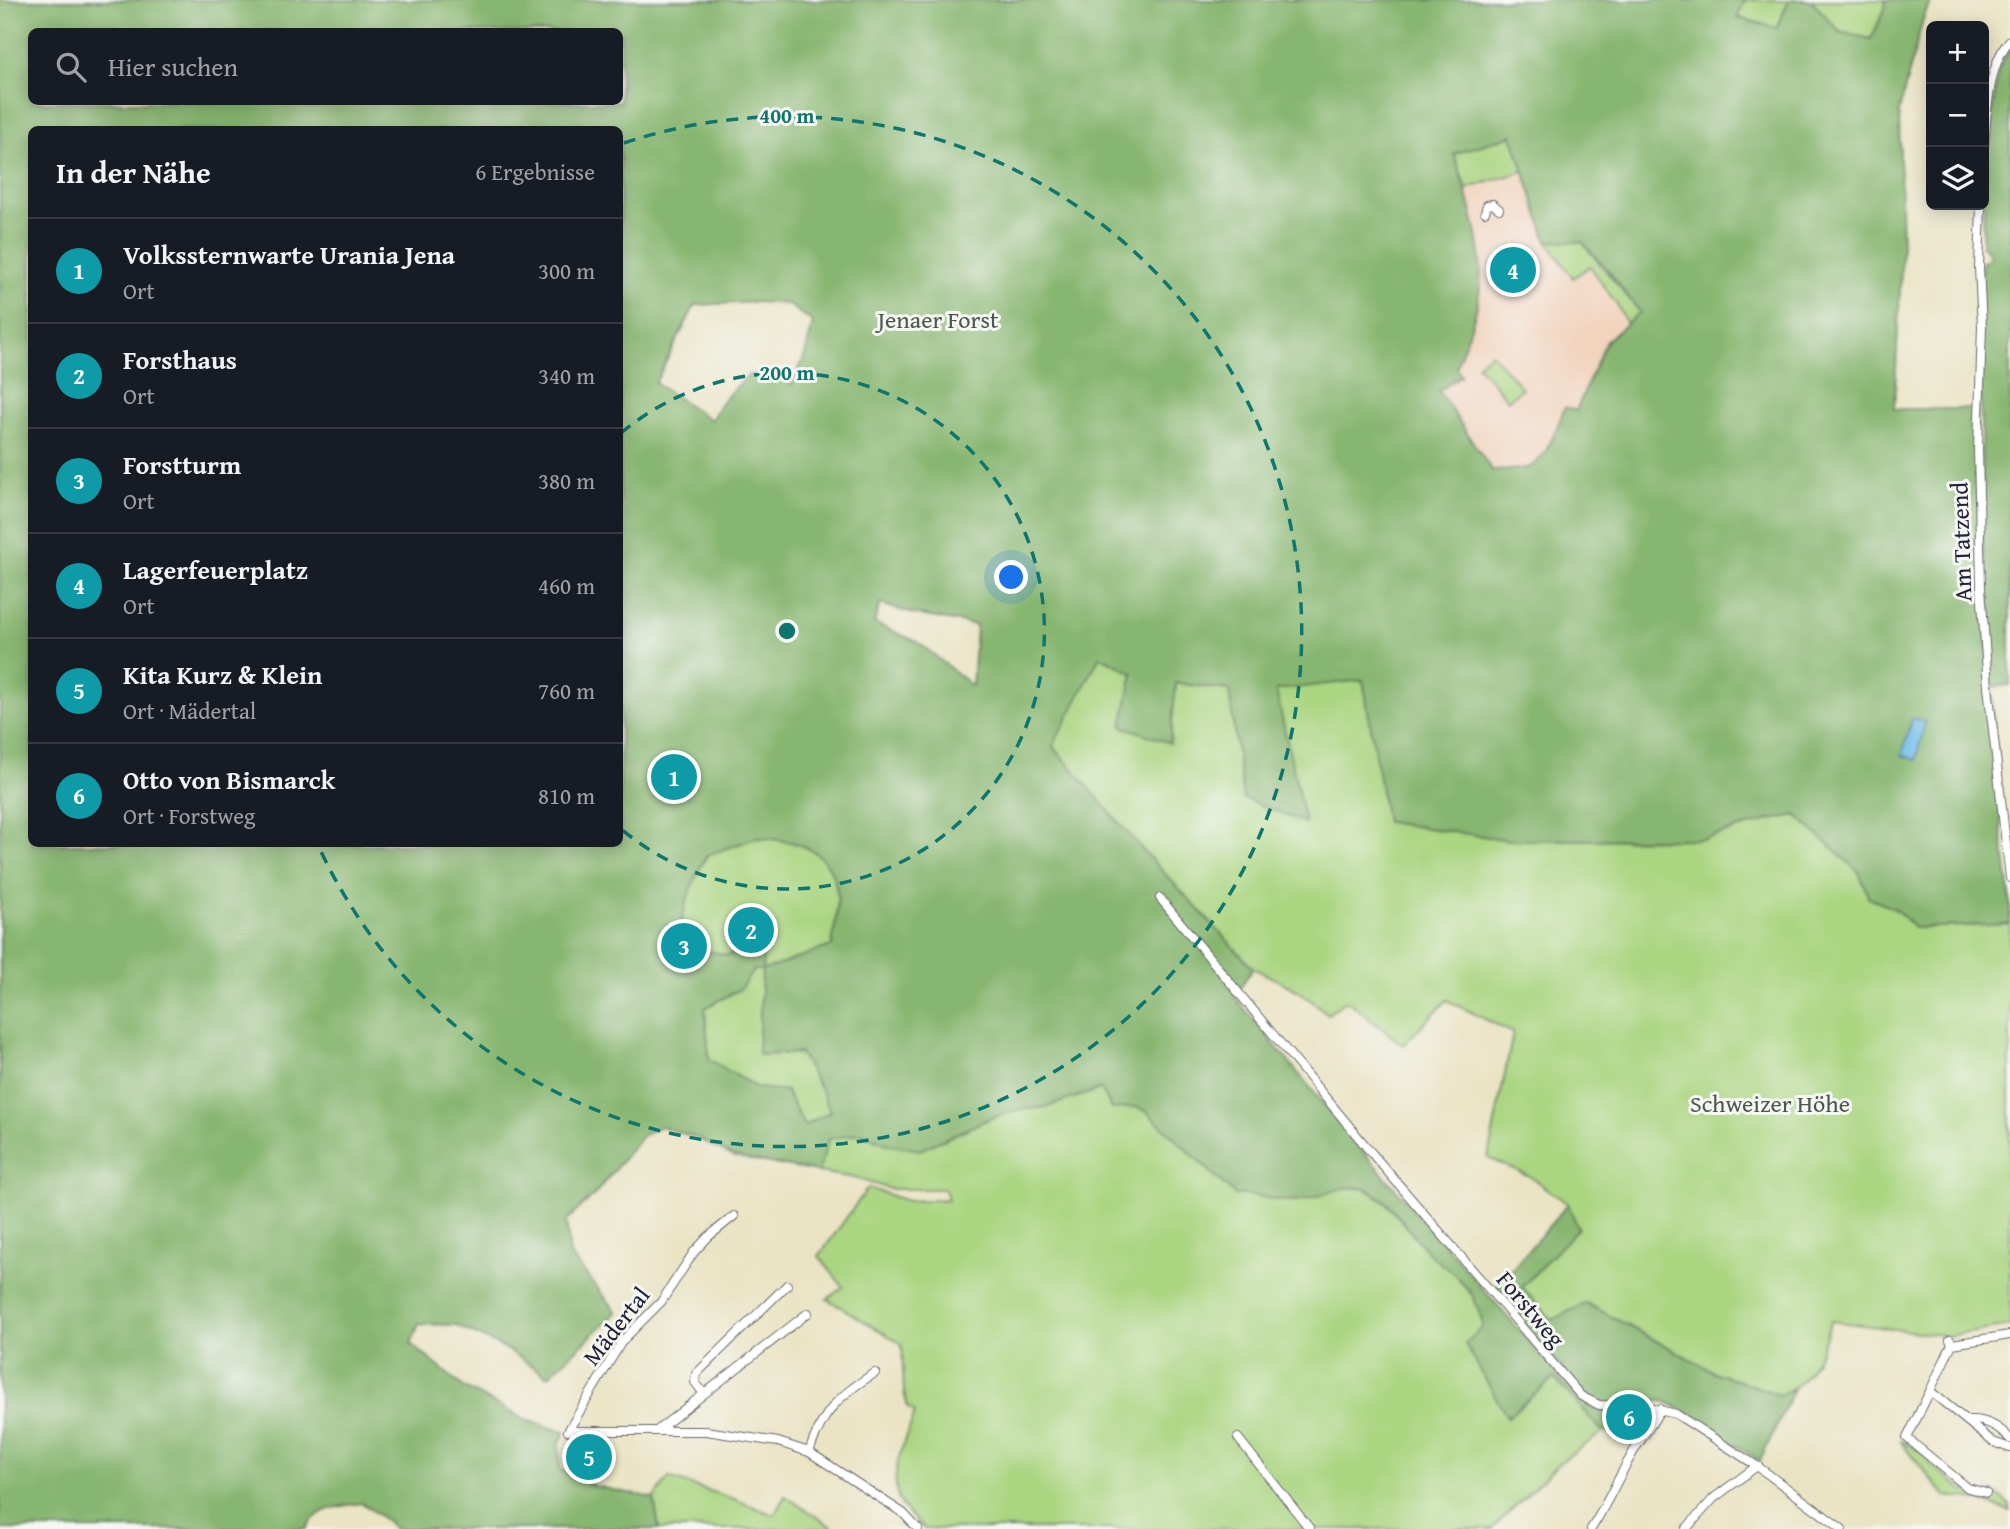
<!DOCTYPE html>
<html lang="de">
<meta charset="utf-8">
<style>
body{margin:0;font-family:"Gentium Book Plus",serif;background:#20242c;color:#f1f3f6}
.controls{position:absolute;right:21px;top:21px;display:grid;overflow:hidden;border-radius:10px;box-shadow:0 4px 18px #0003}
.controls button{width:63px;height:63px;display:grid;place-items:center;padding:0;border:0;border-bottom:2px solid #363941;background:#171b24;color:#f1f3f6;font:35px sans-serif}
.you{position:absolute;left:1012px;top:578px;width:24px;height:24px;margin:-18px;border:5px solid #fff;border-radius:50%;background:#1a73e8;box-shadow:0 0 0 10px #1a73e833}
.badge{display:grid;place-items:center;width:46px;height:46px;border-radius:50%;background:#2563eb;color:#fff;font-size:23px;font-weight:700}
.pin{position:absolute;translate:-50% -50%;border:4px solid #fff;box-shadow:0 2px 7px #0006}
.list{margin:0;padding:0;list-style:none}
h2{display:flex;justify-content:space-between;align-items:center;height:91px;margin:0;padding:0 28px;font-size:30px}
h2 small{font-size:23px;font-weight:400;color:#9ea1a6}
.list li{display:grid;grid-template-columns:46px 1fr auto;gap:21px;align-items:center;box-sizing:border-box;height:105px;padding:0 28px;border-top:2px solid #363941}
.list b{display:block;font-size:26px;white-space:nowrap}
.list p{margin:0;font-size:23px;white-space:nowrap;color:#9ea1a6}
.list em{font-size:23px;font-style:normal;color:#9ea1a6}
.icon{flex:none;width:38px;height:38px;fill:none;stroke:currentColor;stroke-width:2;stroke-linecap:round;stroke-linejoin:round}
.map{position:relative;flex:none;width:2010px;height:1529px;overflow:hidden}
.search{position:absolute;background:#171b24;box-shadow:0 4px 18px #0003;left:28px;top:28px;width:595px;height:77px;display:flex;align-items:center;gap:18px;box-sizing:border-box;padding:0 24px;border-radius:10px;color:#9ea1a6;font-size:26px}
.panel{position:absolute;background:#171b24;box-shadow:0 4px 18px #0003;left:28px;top:126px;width:595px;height:721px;border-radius:10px}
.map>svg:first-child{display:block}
.built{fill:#f2d4be}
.green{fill:#aad581;stroke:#667c5e;stroke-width:2}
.forest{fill:#87b66f;stroke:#546c55;stroke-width:2;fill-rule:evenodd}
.water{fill:#6ebde9;stroke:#487092;stroke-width:2}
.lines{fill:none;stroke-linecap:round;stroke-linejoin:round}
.street-casing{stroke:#68666b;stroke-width:10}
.street{stroke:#fff;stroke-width:8}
.ring{fill:none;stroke:#0f766e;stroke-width:3.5;stroke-dasharray:12 9}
.labels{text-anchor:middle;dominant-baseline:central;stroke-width:6;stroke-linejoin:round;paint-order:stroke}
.park-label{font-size:24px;fill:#4b5850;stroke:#f6f6f2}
.street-label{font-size:24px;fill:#22223b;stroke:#f6f6f2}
.centre{fill:#0f766e;stroke:#f6f6f2;stroke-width:3.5}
.ring-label{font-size:21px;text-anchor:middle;font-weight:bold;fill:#0f766e;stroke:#f6f6f2;stroke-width:6;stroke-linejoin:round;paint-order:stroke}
</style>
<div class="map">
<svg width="2010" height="1529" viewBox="0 0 2010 1529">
<rect width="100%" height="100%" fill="#f6f6f2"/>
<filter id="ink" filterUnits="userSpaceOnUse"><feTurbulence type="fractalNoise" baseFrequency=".0143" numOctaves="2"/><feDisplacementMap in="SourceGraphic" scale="14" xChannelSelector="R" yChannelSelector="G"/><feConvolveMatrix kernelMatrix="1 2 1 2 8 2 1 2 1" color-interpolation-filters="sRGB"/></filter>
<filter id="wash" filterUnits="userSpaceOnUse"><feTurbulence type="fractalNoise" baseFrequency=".00686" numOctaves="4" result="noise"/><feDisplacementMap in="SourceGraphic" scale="28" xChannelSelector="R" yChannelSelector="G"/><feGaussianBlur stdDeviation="1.57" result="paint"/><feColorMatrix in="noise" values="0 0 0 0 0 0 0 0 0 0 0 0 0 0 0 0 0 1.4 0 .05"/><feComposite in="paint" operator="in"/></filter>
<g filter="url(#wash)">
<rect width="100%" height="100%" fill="#eae4c4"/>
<path class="built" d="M1513,135L1582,242L1640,312L1599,354L1576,411L1565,407L1554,434L1538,460L1531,467L1492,472L1439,391L1461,375L1456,367L1479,299L1480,283L1481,258L1466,189L1454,153Z"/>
<path class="green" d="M1745,0H1789L1777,28L1737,17Z
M1811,0H1886L1885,9L1871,39L1840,32Z
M1513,135L1524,171L1466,189L1454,153Z
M1547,241L1582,242L1640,312L1627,324L1617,305L1590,266L1573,278Z
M1491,353L1522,388L1508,400L1477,365Z
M1099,656L1133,673L1170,742L1176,683L1229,690L1243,798L1305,822L1275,689L1364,680L1509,840L1702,839L1769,820L1797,815L1859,872L1869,898L1897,910L1914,928L2010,924V1326L1949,1336L1831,1321C1821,1351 1812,1381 1780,1395L1716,1373L1586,1304L1552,1320L1522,1287L1577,1228L1568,1204L1529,1176L1488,1158L1513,1033L1447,1000L1403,1045L1346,1000L1328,1014L1299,991L1253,968L1139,846L1052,746Z
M756,838C794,839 832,848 837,892C839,909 834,929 832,946L810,953L759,1055L800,1053L822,1092L830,1113L804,1126L786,1091L757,1088L709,1059L705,1008C735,991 751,988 757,950L725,955L707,951L688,956L681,954L675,947C682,933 681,918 686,903C691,885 698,871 707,855Z
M1101,1089L1128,1107H1137L1146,1111L1235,1195L1249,1194L1276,1200L1319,1196L1342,1187L1365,1189L1384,1201L1434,1258L1453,1272L1472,1295L1482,1320L1508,1417L1554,1378L1603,1432L1559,1463L1492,1529H924C917,1521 906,1513 901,1504C886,1475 906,1440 915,1412L908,1408L904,1392L902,1344L827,1299L843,1287L819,1256L868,1188L908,1201L948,1199L945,1189H890L855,1178L818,1172L828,1139L860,1133L890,1145L943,1140L988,1119L1017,1110L1046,1107Z
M1899,1440L1915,1448L1931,1460L1929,1463L1965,1492L1967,1490L1991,1498L1993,1492L2010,1505V1511L1978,1500L1945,1496Z
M669,1478L734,1499L774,1515L785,1496L835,1529H659L654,1498Z"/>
<path class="forest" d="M0,0H1745L1737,18L1777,28L1789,0H1811L1840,32L1871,39L1885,9L1886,0H1931L1923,19L1899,111L1902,250L1894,409H1977L1975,447L2002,835L2010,895V924L1914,928L1897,910L1869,898L1859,872L1796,815L1769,820L1702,839L1509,840L1386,822L1363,680L1276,690L1305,823L1243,798L1229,690L1176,683L1170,743L1122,726L1133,673L1100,656L1053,746L1139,846L1253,968L1234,996L1361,1149L1579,1399C1600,1415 1610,1415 1635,1411L1638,1413C1631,1425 1617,1432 1603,1432L1554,1378L1507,1417L1465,1344L1483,1327C1481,1316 1477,1301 1470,1292C1458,1275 1450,1271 1435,1259C1413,1241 1390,1193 1362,1188C1338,1184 1318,1200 1294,1201C1273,1202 1255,1193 1235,1195L1146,1111L1137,1107L1112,1109L1101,1089L1046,1107L1017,1110L988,1119L920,1150L890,1145L860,1133L829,1139L818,1172L734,1157L697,1138L660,1126L641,1137L595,1194L566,1221L570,1255L617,1312L548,1376L504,1348L456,1325L419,1324L411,1344L466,1389L529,1421L565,1432L559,1444L560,1470L594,1486L654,1498L659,1529H394L388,1522L362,1503C339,1506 318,1507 306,1529H0ZM32,32H620V102H32ZM32,130H620V844H32ZM1512,135L1547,241L1582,242L1605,267L1640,312L1606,341L1576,411L1565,407C1559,422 1547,458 1532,466C1522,471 1504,470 1492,471L1439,391L1461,375L1456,367C1464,345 1474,324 1478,301C1488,252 1469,200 1454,154ZM758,302L787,304L813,322L805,355L792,385L775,375H749L723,400L711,420L655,383L695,305ZM880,604L914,614L976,625L972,686L918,642L874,623ZM756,838C794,839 832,848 837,892C839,909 834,929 832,946C808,953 787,963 763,970V954C753,948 740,955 729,955C721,955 714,951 706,951C692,952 686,961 675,947C682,933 681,918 686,903C691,885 698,871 707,855ZM754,970H762L758,1055L800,1053L822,1092L830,1112L804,1126L786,1091L757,1088L709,1059L705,1008L740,989Z
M2010,46V685L1990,687C1981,547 1980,408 1981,268L1983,262L1990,258L1987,250L1982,246L1986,153L1998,71Z
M1568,1204L1578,1228L1522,1287L1552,1320L1586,1303L1716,1373L1780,1395L1794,1389L1760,1461L1673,1405L1663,1401L1636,1400V1403L1606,1404L1590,1399L1572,1381L1494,1290Z"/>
<path class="water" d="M1912,718L1925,722L1916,760L1902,755Z"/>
</g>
<g filter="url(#ink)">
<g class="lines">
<g class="street-casing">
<path id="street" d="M1984,144C1987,113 1988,64 2010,40
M1981,205L1979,268L1982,326L1978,449L1981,587L1988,687L2010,878
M1485,212L1487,205L1493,204L1499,209
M1160,898L1369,1150L1581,1396L1599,1405L1646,1407L1676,1414L1757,1466L1842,1529
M1950,1340L1952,1344L2010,1335
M1952,1344L1930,1391L1993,1442L2010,1448
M1930,1391L1907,1438L1968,1488L1986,1493
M704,1394L695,1382L696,1374L787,1285
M1968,1420C1985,1419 1999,1426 2010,1439
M659,1429L808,1313
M568,1431H706L778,1442L809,1452L903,1513L918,1529
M568,1431L622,1341L661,1302L694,1252L708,1237L734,1216
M1238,1438L1310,1529
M809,1452C823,1411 839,1395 875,1373
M1591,1529C1606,1506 1617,1480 1631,1456C1640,1439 1652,1426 1660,1409
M1686,1529L1714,1498L1757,1466"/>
</g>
<use href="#street" class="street"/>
</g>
</g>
<g class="ring">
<path d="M621 433A258 258 0 1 1 621 829"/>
<path d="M624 143A515 515 0 1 1 318 845"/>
</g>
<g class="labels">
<g class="park-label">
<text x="938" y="319">Jenaer Forst</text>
<text x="1770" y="1103">Schweizer Höhe</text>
</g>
<g class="street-label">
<text transform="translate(1961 542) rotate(-92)">Am Tatzend</text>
<text transform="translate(1531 1309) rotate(50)">Forstweg</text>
<text transform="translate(616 1326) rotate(-52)">Mädertal</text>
</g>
</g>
<circle cx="787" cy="631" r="10" class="centre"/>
<g class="ring-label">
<text x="787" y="123">400 m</text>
<text x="787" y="380">200 m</text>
</g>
</svg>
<div class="controls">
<button>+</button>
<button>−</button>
<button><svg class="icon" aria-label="layers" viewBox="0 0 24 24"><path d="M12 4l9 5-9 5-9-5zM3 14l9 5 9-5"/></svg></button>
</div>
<div class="you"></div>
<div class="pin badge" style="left:674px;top:777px;background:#0f9aa8">1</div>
<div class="pin badge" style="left:751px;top:930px;background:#0f9aa8">2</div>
<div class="pin badge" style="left:684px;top:946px;background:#0f9aa8">3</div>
<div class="pin badge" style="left:1513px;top:270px;background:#0f9aa8">4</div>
<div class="pin badge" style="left:589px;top:1457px;background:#0f9aa8">5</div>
<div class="pin badge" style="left:1629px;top:1417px;background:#0f9aa8">6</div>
<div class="search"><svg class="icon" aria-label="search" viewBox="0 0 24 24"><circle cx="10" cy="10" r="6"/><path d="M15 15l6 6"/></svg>Hier suchen</div>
<section class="panel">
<h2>In der Nähe<small>6 Ergebnisse</small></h2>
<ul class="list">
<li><span class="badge" style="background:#0f9aa8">1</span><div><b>Volkssternwarte Urania Jena</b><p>Ort</p></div><em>300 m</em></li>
<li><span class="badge" style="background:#0f9aa8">2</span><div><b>Forsthaus</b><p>Ort</p></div><em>340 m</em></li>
<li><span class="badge" style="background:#0f9aa8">3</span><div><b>Forstturm</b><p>Ort</p></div><em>380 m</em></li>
<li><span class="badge" style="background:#0f9aa8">4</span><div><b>Lagerfeuerplatz</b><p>Ort</p></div><em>460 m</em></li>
<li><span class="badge" style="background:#0f9aa8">5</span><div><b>Kita Kurz &amp; Klein</b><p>Ort · Mädertal</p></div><em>760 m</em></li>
<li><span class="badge" style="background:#0f9aa8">6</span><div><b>Otto von Bismarck</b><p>Ort · Forstweg</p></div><em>810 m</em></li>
</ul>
</section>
</div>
